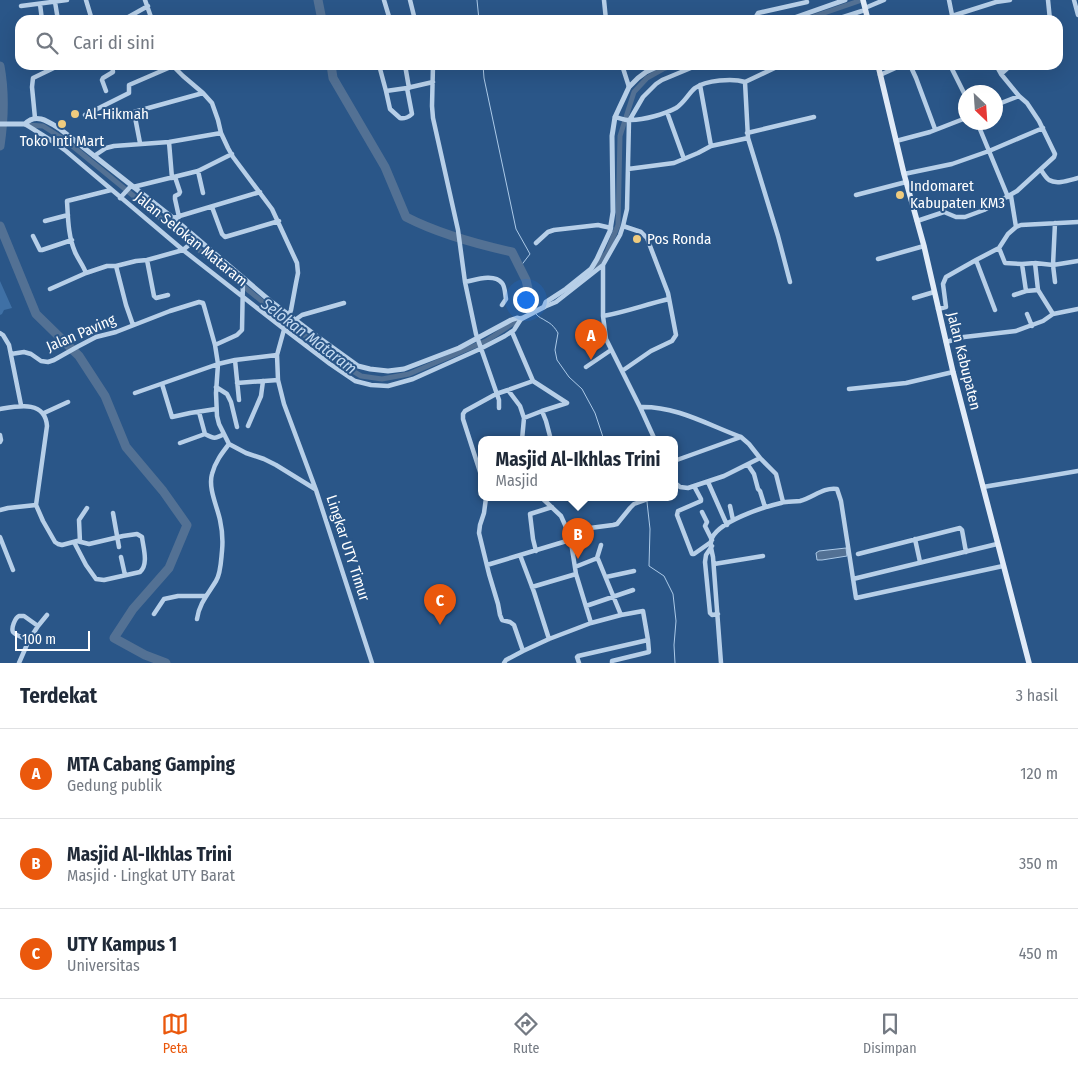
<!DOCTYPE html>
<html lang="id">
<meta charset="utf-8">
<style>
body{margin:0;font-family:"Fira Sans Condensed",sans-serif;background:#f2f2f3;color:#1f2937}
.compass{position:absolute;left:958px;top:85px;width:45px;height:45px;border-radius:50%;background:#fff;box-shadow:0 5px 20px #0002;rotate:155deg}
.scale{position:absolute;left:15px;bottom:12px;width:75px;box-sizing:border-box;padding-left:5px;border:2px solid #fff;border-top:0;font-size:14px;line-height:18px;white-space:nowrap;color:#fff;-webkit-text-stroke:4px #2a5688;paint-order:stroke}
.you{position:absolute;left:525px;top:299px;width:18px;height:18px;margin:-12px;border:4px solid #fff;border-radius:50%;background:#1a73e8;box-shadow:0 0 0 8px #1a73e833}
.badge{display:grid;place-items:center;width:32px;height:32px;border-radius:50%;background:#ea580c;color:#fff;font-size:16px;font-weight:700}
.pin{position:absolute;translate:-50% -41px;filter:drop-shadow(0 1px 2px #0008)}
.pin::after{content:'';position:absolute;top:26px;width:18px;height:15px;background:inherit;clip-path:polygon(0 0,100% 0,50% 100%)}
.popup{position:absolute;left:478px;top:436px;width:200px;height:65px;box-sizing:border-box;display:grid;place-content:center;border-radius:10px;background:#fff;filter:drop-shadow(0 1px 4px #0005);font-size:16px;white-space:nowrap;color:#747a83}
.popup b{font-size:19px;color:#1f2937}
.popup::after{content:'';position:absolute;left:50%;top:100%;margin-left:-10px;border:10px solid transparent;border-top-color:#fff}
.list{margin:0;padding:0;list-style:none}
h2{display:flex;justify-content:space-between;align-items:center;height:65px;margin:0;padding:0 20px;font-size:21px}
h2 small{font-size:16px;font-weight:400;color:#747a83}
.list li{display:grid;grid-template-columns:32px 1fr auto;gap:15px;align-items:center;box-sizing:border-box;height:90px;padding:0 20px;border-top:1px solid #e0e1e3}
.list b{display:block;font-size:19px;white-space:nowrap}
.list p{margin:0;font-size:16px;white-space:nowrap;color:#747a83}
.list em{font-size:16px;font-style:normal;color:#747a83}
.icon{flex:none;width:28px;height:28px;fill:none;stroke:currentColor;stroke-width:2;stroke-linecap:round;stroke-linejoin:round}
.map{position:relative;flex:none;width:1078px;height:663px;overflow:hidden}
.search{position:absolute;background:#fff;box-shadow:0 5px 20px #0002;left:15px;right:15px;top:15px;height:55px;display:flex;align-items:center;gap:12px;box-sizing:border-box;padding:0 18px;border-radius:15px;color:#747a83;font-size:19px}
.sheet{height:335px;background:#fff}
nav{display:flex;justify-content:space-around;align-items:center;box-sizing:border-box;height:70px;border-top:1px solid #e0e1e3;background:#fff;font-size:14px;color:#747a83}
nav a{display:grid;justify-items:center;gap:2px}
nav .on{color:#ea580c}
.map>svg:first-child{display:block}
.green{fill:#3f70a5}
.water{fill:#537194;stroke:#accae8}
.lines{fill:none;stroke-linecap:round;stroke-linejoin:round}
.stream{stroke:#accae8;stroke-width:1}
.canal{stroke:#537194;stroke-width:5}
.river{stroke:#537194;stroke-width:9}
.minor{stroke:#b7cfe8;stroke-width:4.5}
.tertiary{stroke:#b7cfe8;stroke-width:5}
.secondary{stroke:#e1ebf8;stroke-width:5.5}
.poi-dot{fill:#efcb7e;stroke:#2a5688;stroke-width:2}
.labels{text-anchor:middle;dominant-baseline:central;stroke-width:4;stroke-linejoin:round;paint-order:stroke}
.poi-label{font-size:15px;fill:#fff;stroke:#2a5688;text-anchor:start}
.street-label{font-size:15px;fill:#fff;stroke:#2a5688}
.water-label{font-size:16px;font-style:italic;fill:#c3d9f0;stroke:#2a5688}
</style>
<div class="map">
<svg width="1078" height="663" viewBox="0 0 1078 663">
<rect width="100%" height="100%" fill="#2a5688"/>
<path class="green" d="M0,281L12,308L4,310L2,314L0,315Z"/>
<path class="water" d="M846,548L847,556L822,560H817L816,553L819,551Z"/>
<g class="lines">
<path class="stream" d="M477,0L479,20
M483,65L484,78L516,229L530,254L520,267
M536,314C539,318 542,318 546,321C552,324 555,328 558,333L555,350L557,360L569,377L582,389L595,413L604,440
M647,502L650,529L649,566L664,576L673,594L676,621L674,645L675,663"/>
<path class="canal" d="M804,20L862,0
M26,125L43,126L65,140L147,207L217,265L300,332L348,368L361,376L382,379L409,374L486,341L521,318
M591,273L607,252L618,225L620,136L634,92L647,78L663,69L674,65"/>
<path class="river" d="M318,0L322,20
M331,65L333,78L385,167L406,217C439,234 476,244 512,252L526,280L533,310
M0,66C5,93 4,119 0,146
M0,226L36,314L79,356L105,396L126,447L163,491L187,525L169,568L133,609L114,638L145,655L166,663"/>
<path class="minor" d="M86,0L92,20
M145,0L152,20
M384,0L390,20
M410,0L415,20
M604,0L606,20
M949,0L953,20
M1048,0L1050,20
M1074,0L1078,15
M55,2L58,20
M40,4L42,20
M21,6L67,0
M865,8L884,0
M952,16L996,2L1010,0
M123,20L148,6
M754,20L758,13L807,2
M834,20L865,10
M172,65L183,76L203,93L212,103L218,120L221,133L228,148L233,157L272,209L297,263L298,273L296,283L291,310L285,326L277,355L278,380L284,404L316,490L372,663
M379,65L386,91L407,88L433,82
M405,65L409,88
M433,65L432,106L433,118L458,230L465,282L476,334L499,400V408
M622,65L629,87
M910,65L916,78L935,129
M950,65L966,97
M996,65L1001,74
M880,75L902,65
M700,85L711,146
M106,91L102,80L103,78L113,72L112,65
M386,91L390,109L400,118C404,119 409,117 412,114L407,88
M996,105L1019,96
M134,112L140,143
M667,112L684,159
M85,115L129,93V85L173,66
M112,117L134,112L203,93
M615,117C620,118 626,121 631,120C644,120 665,114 676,108C684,103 688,94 695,88C706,80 733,78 745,82
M35,118L32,87L33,78L60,65
M25,124L52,141L66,151L183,250L284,329L330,364L355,381L371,385L388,386L413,379L480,349L505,336L514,330L521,319
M747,133L814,117
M748,138L778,236L790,282
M896,141L930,132L966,118
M169,142L172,178
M94,156L106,148L114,146L169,142L221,133
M628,169L674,163L698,153L711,146L748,138L745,82L781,65
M1041,170C1043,173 1046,178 1049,180C1057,185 1070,180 1078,178
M198,171L203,193
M904,174L952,164L989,151L977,122
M175,177L180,192L179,194L175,196V199L179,217
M133,187L198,171L232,154
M111,190L67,201C68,217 68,236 75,252C78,259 83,265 86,273L107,266H116
M856,195L906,182
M1011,196L1016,227
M1008,197L989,151L1043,128
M120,198L131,186
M212,207L222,234L225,237L279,221
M173,218L260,192
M45,221L68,215
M917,221L944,212L956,217H965L984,210L1017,191L1054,157L1055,154L1039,121L1027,103L1019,96L1001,74L1011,65
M1055,223L1053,265L1055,282
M33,236L40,250H42L72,240
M536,243L548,232L554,230L598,225L611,228
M999,248L1005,263L1022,264L1035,263L1053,265L1078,261
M878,259L924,246
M147,260L154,296L156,298L168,295
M976,260L995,310
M1035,263L1038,290L1053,314
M1022,264L1026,291
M603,265V316L606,339L640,407L655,440
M243,279L242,330L237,335L215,345L218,364L216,393L217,416L219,424L229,444L246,453L264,459L276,465L315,489
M465,282C475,280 494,273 502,283C505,286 505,294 506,299L502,305
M50,289L86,273
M1014,295L1026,291L1038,290
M914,298L934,292
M544,307L556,302L603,265L620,235L623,226L627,209L629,121L643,97L656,84L662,80L698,65
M938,309L946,307L943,284L946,277L976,260L999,248L1008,234L1016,227L1021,225L1078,222
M1027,314L1032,326
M603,316C626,312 647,304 669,299
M295,320L302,315L344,303
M133,325L126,305L116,266L136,261L147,260L183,250L196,239
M512,332L533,381L567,403L542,411
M0,333L3,335L9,345L21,405
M946,342L964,337L1016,331L1043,321L1053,314L1078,309
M11,354L24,352L31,354L41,361L48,362L54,360L77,347L96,337L116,332L170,311L199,302L203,303L204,306L215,345
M235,360L239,400
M586,367L611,350
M622,371L651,351L672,341L676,335L668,293L647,238L641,232L623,226
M237,383L278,380
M162,384L172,417L190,413L216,409
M216,387L227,394L231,402L237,427
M849,389L906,383L953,372
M508,390L533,381
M135,393L218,364L235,360L277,355
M640,407C677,406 708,425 741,437L674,461
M0,409C18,406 45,400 47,426L36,505L43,521L55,542L58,544L62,545L77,541L89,544L123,536L137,534L142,537C143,547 149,564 140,572L104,580L96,579L86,565L74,542
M199,412L205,434
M44,413L68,402
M524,418L542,411L546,421L551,440
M248,426L261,396L263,381
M0,435L1,440L0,442
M741,437L749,444L760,458
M180,443L205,434C214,439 215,439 224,434
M748,465L754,474L758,489L760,491L765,507
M482,478L463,419V414L465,411L496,394L508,390L520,406L524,418L522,440
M674,482L680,487L688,488L724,476L760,458L776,474L783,502
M708,482L727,525
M694,486L701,499V501L678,511L677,515L692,554H694L711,542
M983,487L1078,471
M486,498L484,513L480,525L479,533L489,574L498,604L500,615L502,620L510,622L514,625L523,651L506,660L504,663
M730,506L733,520
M0,510L8,508L36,505
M702,512L707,522L705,526L712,540
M113,513L119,547
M570,536L590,528L613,525L617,524L630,508L634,504L651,498
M0,537L13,570
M915,539L920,562
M80,542L79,520L87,508
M712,546L706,555L705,562L710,613L712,615L718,614
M536,551L533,539L530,514L552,507
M858,554L960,528L962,530L966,552
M520,555L534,592L549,639
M121,557L125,575
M597,558L601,545
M714,564L763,556
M487,565L570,540
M575,567L595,559H598L621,615
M606,577L634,571
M853,579L997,544
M532,587L576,574
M586,606L633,590
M154,614L164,599L178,596H205
M197,619C199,604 208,594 216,581C221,573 221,560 222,551C223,541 222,529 220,520C217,506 208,488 212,474C215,462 222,453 229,444
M591,623L621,615L643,611L648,640L649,652L612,661V663
M29,640C24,638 16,636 13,632C11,628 15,618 19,616C21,616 22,616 24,616L38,626
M523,651L549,639L591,623L576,574L570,536L561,516L542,498
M19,663L29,640L38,626L47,615
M579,663L577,657L578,656L648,640
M721,663L713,557C712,552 710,546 711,541C715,522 764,507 781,503C787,501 794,502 800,501C813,498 823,487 837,489L841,501L856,598L1003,566"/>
<path class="tertiary" d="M788,20L845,0
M0,124H25C36,112 49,122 60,129L173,218L269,300L315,335L358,366L370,369L388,371L404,369L459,348L511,320L517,318L521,319L544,307L546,302L566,289L591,269L597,259L610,231L613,212L612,136L615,117L629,87L638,78L646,72L661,65"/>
<path class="secondary" d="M863,0L868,20
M878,65L904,174L924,246L953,372L1029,663"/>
</g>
<g class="poi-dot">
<circle cx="75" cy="114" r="5"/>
<circle cx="62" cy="124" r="5"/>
<circle cx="900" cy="195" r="5"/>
<circle cx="637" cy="239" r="5"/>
</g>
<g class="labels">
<g class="poi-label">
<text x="85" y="114">Al-Hikmah</text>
<text x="62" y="141" text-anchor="middle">Toko Inti Mart</text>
<text x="910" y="186">Indomaret<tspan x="910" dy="17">Kabupaten KM3</tspan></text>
<text x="647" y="239">Pos Ronda</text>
</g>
<g class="street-label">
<text transform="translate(191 239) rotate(39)">Jalan Selokan Mataram</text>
<text transform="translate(81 333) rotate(-23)">Jalan Paving</text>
<text transform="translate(964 361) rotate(76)">Jalan Kabupaten</text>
<text transform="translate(348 548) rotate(72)">Lingkar UTY Timur</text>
</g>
<g class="water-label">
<text transform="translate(309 336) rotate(37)">Selokan Mataram</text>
</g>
</g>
</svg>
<svg class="compass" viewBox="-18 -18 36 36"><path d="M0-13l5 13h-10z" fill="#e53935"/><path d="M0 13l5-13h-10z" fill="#747a83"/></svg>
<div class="scale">100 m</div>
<div class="you"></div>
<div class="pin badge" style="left:591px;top:360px">A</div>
<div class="pin badge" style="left:578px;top:559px">B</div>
<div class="popup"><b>Masjid Al-Ikhlas Trini</b>Masjid</div>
<div class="pin badge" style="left:440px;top:625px">C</div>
<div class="search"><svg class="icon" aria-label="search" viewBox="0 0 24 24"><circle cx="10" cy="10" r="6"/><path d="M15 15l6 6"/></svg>Cari di sini</div>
</div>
<section class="sheet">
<h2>Terdekat<small>3 hasil</small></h2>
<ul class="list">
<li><span class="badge">A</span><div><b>MTA Cabang Gamping</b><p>Gedung publik</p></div><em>120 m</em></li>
<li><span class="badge">B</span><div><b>Masjid Al-Ikhlas Trini</b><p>Masjid · Lingkat UTY Barat</p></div><em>350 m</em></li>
<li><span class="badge">C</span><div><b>UTY Kampus 1</b><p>Universitas</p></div><em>450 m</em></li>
</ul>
</section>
<nav>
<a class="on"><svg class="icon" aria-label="map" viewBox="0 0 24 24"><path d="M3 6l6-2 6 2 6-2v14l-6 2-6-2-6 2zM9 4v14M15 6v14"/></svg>Peta</a>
<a><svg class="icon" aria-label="directions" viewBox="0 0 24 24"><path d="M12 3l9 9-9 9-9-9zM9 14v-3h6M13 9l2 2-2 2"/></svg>Rute</a>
<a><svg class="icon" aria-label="saved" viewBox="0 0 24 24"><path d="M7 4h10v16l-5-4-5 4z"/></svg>Disimpan</a>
</nav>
